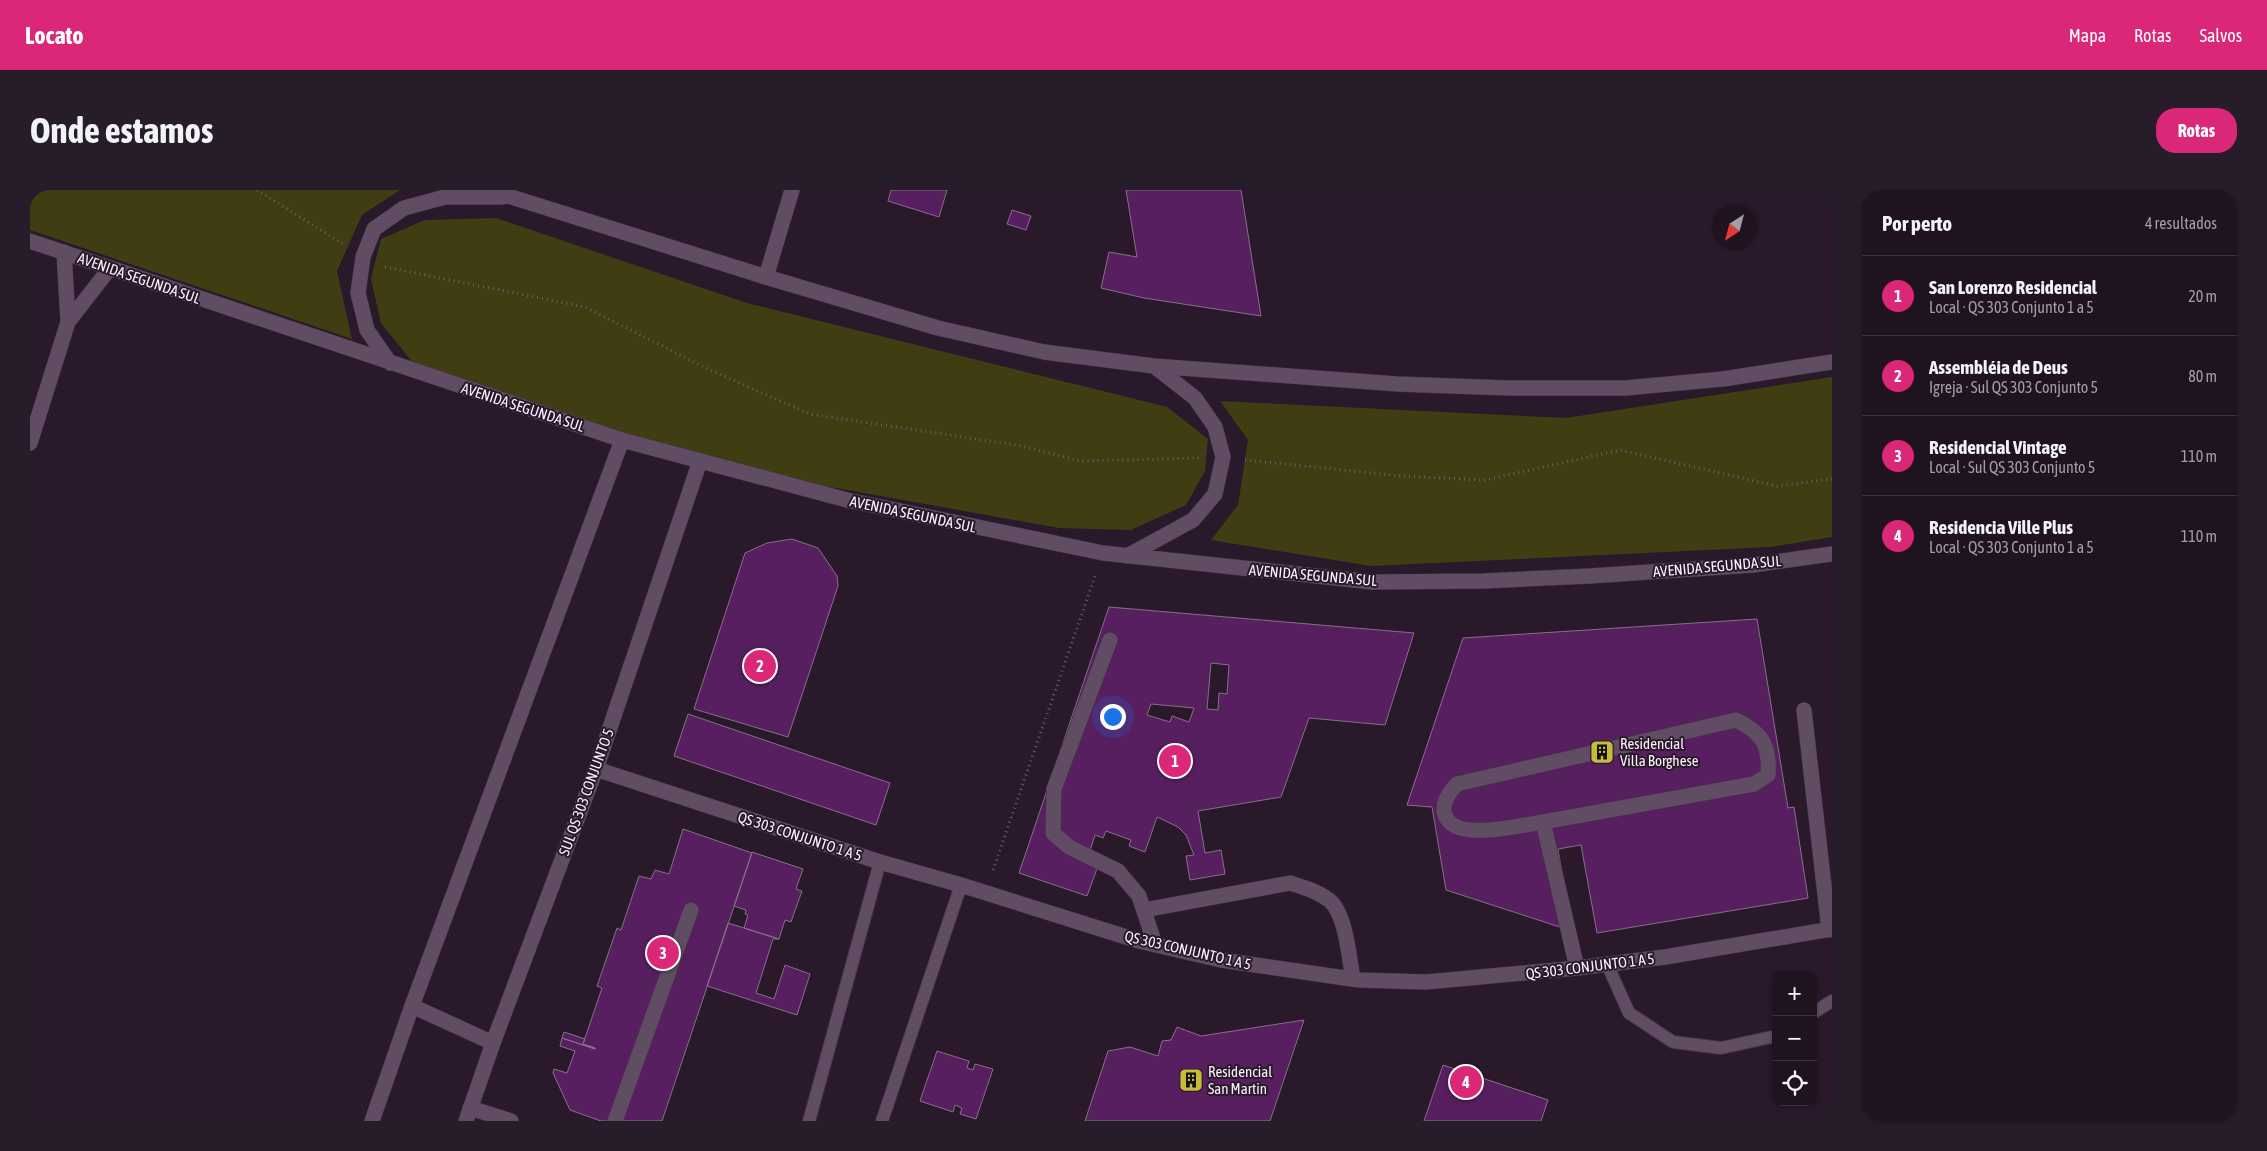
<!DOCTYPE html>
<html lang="pt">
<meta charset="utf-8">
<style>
body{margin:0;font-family:"Asap Condensed",sans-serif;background:#271c29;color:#f1f3f6}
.controls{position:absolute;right:15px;bottom:15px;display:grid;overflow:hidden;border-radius:10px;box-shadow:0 1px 4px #0004}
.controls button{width:45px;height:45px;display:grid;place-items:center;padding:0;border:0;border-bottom:1px solid #3c323e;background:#1f1320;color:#f1f3f6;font:25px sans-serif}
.compass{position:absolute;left:1682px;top:15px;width:45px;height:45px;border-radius:50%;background:#1f1320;box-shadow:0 1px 4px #0004;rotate:216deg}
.you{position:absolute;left:1082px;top:526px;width:18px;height:18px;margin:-12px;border:4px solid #fff;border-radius:50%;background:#1a73e8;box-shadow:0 0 0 8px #1a73e833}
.badge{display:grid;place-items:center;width:32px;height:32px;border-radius:50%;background:#db2777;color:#fff;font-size:16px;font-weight:700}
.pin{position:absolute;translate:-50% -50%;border:2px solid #fff;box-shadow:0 1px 5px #0006}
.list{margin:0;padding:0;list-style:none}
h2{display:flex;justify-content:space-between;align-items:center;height:65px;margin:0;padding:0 20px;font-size:21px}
h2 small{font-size:16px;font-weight:400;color:#a19ea5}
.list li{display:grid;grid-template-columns:32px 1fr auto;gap:15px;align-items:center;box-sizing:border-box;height:80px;padding:0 20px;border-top:1px solid #3c323e}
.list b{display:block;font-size:19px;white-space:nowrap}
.list p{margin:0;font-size:16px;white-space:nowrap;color:#a19ea5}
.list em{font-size:16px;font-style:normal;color:#a19ea5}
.icon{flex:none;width:28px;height:28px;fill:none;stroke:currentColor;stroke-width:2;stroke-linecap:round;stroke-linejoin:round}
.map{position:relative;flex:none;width:1802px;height:931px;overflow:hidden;border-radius:20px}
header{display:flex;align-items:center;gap:30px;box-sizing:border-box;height:70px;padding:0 25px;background:#db2777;color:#fff}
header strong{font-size:24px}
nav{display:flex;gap:28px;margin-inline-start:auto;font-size:18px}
.intro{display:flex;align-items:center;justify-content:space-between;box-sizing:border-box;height:120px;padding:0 30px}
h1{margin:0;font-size:35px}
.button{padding:12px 22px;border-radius:20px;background:#db2777;color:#fff;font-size:18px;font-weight:700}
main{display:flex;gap:30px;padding:0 30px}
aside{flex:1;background:#1f1320;border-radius:20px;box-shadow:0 1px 4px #0004}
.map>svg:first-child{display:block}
.green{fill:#413d12}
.building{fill:#581f60;stroke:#857188;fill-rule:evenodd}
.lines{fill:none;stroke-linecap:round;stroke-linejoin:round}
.service-casing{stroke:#403342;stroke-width:14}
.minor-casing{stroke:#403342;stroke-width:16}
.tertiary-casing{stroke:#403342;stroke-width:16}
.secondary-casing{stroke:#403342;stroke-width:16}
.path{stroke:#6c5e6e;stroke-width:3;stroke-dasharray:1 4;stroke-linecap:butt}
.service{stroke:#604d63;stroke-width:12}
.minor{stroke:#604d63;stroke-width:15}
.tertiary{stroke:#604d63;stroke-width:15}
.secondary{stroke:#604d63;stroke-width:15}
.labels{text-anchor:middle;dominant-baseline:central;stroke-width:4;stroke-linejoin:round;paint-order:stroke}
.street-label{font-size:15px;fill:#fbf0fc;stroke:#29192b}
.poi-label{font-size:15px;fill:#fbf0fc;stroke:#29192b;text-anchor:start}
</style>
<header>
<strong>Locato</strong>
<nav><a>Mapa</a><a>Rotas</a><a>Salvos</a></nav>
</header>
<div class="intro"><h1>Onde estamos</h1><a class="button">Rotas</a></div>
<main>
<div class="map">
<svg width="1802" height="931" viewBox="0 0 1802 931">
<rect width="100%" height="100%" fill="#29192b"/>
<path class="green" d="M0,0H370L332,25L307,81L322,149L0,40Z
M466,28L717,113L1137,217L1178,249L1175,281L1156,315L1101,340L1029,338L655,271L383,173L351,133L341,89L351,49L395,30Z
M1802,187V347L1741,357L1341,376L1181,350L1208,315L1218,250L1190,211L1536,228Z"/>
<path class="building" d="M861,0H917L909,27L858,11Z
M1096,0H1211L1231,126L1114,108L1071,98L1079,62L1107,67Z
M982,20L1001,26L996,40L977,34Z
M762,349L788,358L807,386L808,396L758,547L664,519L715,363L737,353Z
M1079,417L1384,443L1355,535L1279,528L1251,607L1168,621L1175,663L1191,660L1195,684L1160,690L1156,666L1164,665L1156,645L1148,637L1127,627L1115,662L1099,656L1101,650L1076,641L1073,648L1065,645L1057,670L1069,673L1057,706L989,683ZM1181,473L1199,475L1197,504L1189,503L1188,520L1177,519ZM1121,514L1164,518L1159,532L1142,526L1140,532L1117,525Z
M1727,429L1758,618L1764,617L1778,708L1567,743L1551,655L1528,659L1542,741L1416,700L1402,617L1377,615L1433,448Z
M658,524L860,593L846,635L644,566Z
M653,639L722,663L632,931H571L540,920L523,883L524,879L537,883L545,861L530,856L532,848L565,859V858L553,854L572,798L567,796L587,738L591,740L609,686L621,689L625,680L639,684Z
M722,662L773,679L766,699L772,701L761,732L755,730L749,749L714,738L718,725L715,724L716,720L704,716Z
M698,733L749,749H743L726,803L744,809L755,775L780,784L767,825L677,796Z
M1274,830L1240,931H1055L1078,861L1100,857L1128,866L1132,851L1141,850L1147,837L1171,846Z
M534,842L555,849L553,854L565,858V859L532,848Z
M907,861L939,871L937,878L943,880L945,874L963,879L946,929L930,924L932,918L925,915L923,922L890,911Z
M1413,875L1518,910L1511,931H1394Z"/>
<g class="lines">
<g class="service-casing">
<path id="service" d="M1577,774L1599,823L1643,852L1691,858L1746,846
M1783,823L1802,811
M779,931L850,672
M852,931L931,695"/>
</g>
<g class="minor-casing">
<path id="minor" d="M34,62L38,132
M0,253L38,132L80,78
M1080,450L1024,599L1023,643L1039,657L1088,681L1109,706L1125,754
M1774,520L1799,740
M566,579L850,672L931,695L1109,751L1191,770L1329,790L1396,792L1547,778L1635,767L1802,739
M1513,632C1490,635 1425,653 1415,625C1411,613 1419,603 1427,594L1706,530C1733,543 1740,556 1738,585L1724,594L1513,632L1547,778
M1114,720L1260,693C1273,697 1287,701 1299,710C1316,723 1319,768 1323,789
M440,918L481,931
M585,931L661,720"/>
</g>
<g class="tertiary-casing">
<path id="tertiary" d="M736,87L762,0
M382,816L463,853
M342,931L382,816L592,250
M436,931L463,853L566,579L670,271"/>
</g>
<g class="secondary-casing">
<path id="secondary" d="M459,0L736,87L908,138L1014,162L1124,176L1367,194L1478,198H1595L1693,189L1802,172
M0,51L592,250L817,310L1073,363L1343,392L1454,391L1560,386L1723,375L1802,364
M360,173L337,140L328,103L333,67L344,39L374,18L415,7H472
M1097,366L1163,330L1185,304L1193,267L1185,237L1165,208L1124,176"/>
</g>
<path class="path" d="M227,0L313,54
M355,77L555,117L680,180L780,224L992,256L1051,271L1169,268
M1215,270L1371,286L1455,290L1590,260L1747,296L1802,289
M963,680L1065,386"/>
<use href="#service" class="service"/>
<use href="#minor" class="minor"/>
<use href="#tertiary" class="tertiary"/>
<use href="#secondary" class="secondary"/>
</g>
<defs>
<g id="building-square" transform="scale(1.25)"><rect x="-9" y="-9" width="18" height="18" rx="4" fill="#c7bb3c" stroke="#29192b"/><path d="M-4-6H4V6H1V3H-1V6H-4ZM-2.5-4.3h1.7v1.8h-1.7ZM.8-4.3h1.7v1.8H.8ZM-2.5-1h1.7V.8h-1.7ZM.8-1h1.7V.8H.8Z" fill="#111"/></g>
</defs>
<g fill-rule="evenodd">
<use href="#building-square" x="1572" y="562"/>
<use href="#building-square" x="1161" y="890"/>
</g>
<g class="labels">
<g class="street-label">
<text transform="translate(109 88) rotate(19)">AVENIDA SEGUNDA SUL</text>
<text transform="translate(493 217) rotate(18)">AVENIDA SEGUNDA SUL</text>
<text transform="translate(883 324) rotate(12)">AVENIDA SEGUNDA SUL</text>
<text transform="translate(1687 376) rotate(-5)">AVENIDA SEGUNDA SUL</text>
<text transform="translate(1283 385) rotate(5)">AVENIDA SEGUNDA SUL</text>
<text transform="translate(556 602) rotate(-70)">SUL QS 303 CONJUNTO 5</text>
<text transform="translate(770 646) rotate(18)">QS 303 CONJUNTO 1 A 5</text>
<text transform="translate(1158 760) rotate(13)">QS 303 CONJUNTO 1 A 5</text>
<text transform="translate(1560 776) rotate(-7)">QS 303 CONJUNTO 1 A 5</text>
</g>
<g class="poi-label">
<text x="1590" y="553">Residencial<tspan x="1590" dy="17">Villa Borghese</tspan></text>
<text x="1178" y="881">Residencial<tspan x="1178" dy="17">San Martin</tspan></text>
</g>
</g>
</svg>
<div class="controls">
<button>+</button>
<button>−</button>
<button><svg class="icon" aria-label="locate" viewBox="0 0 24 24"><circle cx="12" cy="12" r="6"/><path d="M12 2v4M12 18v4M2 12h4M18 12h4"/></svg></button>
</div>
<svg class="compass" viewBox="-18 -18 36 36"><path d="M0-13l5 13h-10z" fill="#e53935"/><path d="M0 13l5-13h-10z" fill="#a19ea5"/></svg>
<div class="you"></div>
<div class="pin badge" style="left:1145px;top:571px">1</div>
<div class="pin badge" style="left:730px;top:476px">2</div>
<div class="pin badge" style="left:633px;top:763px">3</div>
<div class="pin badge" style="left:1436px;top:892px">4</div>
</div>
<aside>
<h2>Por perto<small>4 resultados</small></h2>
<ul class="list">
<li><span class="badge">1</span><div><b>San Lorenzo Residencial</b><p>Local · QS 303 Conjunto 1 a 5</p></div><em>20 m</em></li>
<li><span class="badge">2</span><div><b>Assembléia de Deus</b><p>Igreja · Sul QS 303 Conjunto 5</p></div><em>80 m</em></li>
<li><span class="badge">3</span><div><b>Residencial Vintage</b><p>Local · Sul QS 303 Conjunto 5</p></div><em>110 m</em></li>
<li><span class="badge">4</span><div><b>Residencia Ville Plus</b><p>Local · QS 303 Conjunto 1 a 5</p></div><em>110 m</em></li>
</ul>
</aside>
</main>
